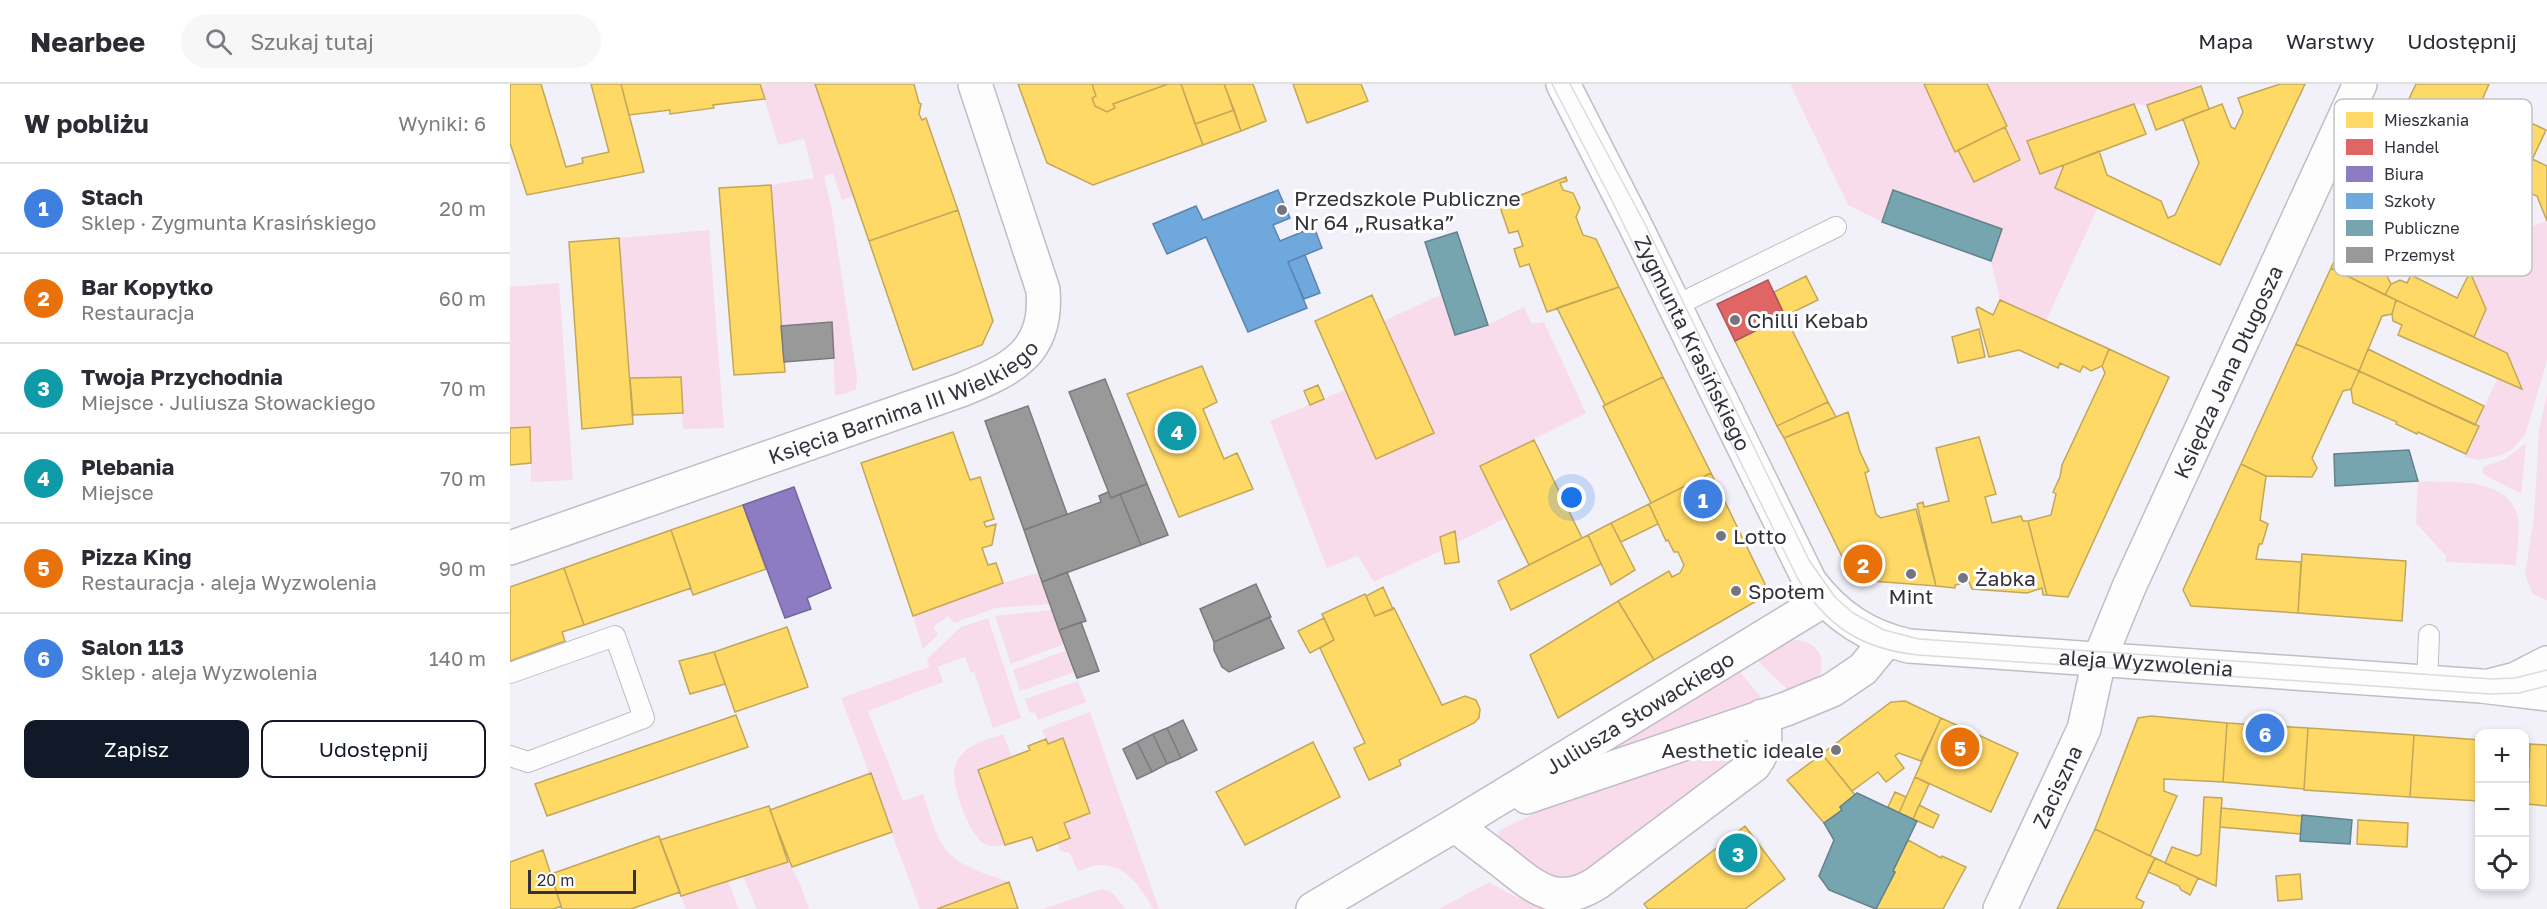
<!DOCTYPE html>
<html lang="pl">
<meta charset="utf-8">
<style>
body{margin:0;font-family:"Golos Text",sans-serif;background:#f7f7f7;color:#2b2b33}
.controls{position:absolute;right:18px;bottom:18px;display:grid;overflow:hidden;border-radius:12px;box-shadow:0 3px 9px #0003}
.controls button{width:54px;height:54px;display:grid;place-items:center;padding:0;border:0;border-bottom:2px solid #e1e1e2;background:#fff;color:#2b2b33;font:30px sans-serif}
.scale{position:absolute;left:18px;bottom:15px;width:108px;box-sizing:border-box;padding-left:6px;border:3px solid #34313c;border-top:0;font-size:16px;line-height:21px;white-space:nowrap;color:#34313c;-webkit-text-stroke:4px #fff;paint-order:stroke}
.you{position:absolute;left:1062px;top:414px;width:21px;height:21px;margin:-15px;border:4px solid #fff;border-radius:50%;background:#1a73e8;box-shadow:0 0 0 9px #1a73e833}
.badge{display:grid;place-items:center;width:39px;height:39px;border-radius:50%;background:#111827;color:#fff;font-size:20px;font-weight:700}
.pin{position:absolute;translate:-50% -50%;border:3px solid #fff;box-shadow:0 2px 6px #0006}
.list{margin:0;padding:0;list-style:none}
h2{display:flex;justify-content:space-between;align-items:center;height:78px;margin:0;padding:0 24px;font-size:26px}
h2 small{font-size:20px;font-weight:400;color:#7c7c81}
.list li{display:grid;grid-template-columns:39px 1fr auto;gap:18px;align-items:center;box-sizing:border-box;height:90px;padding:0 24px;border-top:2px solid #e1e1e2}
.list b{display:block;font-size:22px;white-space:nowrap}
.list p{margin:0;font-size:20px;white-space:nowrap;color:#7c7c81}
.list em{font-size:20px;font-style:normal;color:#7c7c81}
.actions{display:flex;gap:12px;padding:18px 24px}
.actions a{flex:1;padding:14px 0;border:2px solid #111827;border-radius:12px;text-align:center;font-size:21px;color:#111827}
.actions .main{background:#111827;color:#fff}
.icon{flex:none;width:33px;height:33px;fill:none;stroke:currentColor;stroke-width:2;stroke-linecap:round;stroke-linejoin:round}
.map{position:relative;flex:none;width:2037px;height:825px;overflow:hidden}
header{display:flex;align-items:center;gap:36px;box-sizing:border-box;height:84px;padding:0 30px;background:#fff;border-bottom:2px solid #e1e1e2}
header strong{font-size:28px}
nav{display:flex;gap:33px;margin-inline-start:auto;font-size:21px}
.search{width:420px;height:54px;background:#f7f7f7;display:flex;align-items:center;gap:15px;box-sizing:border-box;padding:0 21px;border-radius:33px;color:#7c7c81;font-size:22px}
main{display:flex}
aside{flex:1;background:#fff}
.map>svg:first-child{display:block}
.green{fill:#f9dceb}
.homes{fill:#ffd966;stroke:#c2a759;stroke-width:1.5}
.shops{fill:#e06666;stroke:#ac5659;stroke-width:1.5}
.offices{fill:#8e7cc3;stroke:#73669a;stroke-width:1.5}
.schools{fill:#6fa8dc;stroke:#5d84ac;stroke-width:1.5}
.public{fill:#76a5af;stroke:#62828c;stroke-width:1.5}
.industry{fill:#999;stroke:#7b7a7d;stroke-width:1.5}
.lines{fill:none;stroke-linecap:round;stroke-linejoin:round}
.lane-casing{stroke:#c0bdc6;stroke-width:22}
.street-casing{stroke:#c0bdc6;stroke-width:36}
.secondary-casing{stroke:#c0bdc6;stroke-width:36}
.lane{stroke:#fdfdfe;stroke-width:20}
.street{stroke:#fdfdfe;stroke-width:33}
.secondary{stroke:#fdfdfe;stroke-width:33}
.tram{stroke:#dbdadd;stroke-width:1.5}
.poi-dot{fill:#76747e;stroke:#fff;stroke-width:2}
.labels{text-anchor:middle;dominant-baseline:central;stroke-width:6;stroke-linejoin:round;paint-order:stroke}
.poi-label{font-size:21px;fill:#34313c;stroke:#fff;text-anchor:start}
.street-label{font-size:21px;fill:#34313c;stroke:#fff}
.key{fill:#fff;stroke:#c2c1c4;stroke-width:1.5}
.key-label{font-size:16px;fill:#34313c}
</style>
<header>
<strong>Nearbee</strong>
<div class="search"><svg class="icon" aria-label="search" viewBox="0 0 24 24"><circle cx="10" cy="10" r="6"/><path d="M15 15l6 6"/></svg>Szukaj tutaj</div>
<nav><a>Mapa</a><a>Warstwy</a><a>Udostępnij</a></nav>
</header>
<main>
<aside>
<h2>W pobliżu<small>Wyniki: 6</small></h2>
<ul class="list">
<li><span class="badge" style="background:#3f7fe0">1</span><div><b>Stach</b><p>Sklep · Zygmunta Krasińskiego</p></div><em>20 m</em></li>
<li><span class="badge" style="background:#e8710a">2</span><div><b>Bar Kopytko</b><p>Restauracja</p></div><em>60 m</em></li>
<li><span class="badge" style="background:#0f9aa8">3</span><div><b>Twoja Przychodnia</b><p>Miejsce · Juliusza Słowackiego</p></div><em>70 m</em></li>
<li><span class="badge" style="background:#0f9aa8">4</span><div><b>Plebania</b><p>Miejsce</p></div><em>70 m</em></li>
<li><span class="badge" style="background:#e8710a">5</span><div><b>Pizza King</b><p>Restauracja · aleja Wyzwolenia</p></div><em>90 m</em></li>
<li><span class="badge" style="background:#3f7fe0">6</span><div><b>Salon 113</b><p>Sklep · aleja Wyzwolenia</p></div><em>140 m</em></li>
</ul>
<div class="actions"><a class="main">Zapisz</a><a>Udostępnij</a></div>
</aside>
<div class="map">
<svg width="2037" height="825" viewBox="0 0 2037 825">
<rect width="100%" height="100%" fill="#f2f0f9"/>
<path class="green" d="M250,0H305L344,112L332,116L323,89L314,93L321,121L347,293L346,306L325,312L322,238L271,242L261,101L304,94L294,55L268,61Z
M1280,0H1414L1445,67L1448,66L1464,97L1496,42L1477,0H1691L1637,21L1624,20L1517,57L1530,90L1554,81L1546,104L1588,123L1536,237L1490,216L1481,177L1492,145L1383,106L1372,138L1338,121Z
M2037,137V277L2015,351L2001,366L1989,372L1968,376L1955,373L1969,343L1965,341L1988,294L2012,304L1997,269L1964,253L1976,225L1951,166Z
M199,146L214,344L173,345L170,293L120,294L109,154Z
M49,199L63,396L21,398L20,343L0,344V203Z
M932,210L946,251L978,241L1014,223L1022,240L1034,238L1076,329L970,382L995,434L946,459L945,447L930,453L932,466L864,498L848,472L817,484L760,337L835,306L866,375L923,349L874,237Z
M2037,310V516L2023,510L2015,491L2024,433L2029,346Z
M2016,359L2011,410L1973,390V383L1995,375Z
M1908,397C1940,399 1995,392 2007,430C2011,445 2007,465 2006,481L1936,478V472L1906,439Z
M528,489L540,520L485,524L444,539L438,532L423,543L428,551L413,565L403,532L493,499Z
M542,526L554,560L501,580L485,532Z
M478,534L511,634L483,644L464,588L461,589L455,573L428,583L433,598L358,627L393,717L413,710C420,730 426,759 443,773C458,786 481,791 499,798L427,825H410L331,614L419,583L417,575L451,543Z
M1289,556C1310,561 1316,574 1309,594L1280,608L1246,575L1281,557Z
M557,566L565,588L510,607L503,586Z
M1228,586L1254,617L1104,667V662Z
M568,597L576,618L528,636L525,628L520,629L515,615Z
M580,628L649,825H643C633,806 616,780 591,781C583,781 575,785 568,787L560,769L550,767L548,759L560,754L554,739L580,729L553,654L538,660L532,646Z
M493,650L502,673L468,686L495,761C487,762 479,763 473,759C458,748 440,699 445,682C446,678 449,674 452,670C461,659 480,655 493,650Z
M1234,657L1239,661V668L1084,790L1048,802L986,754L990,746L1040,722Z
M278,778L290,800L299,825H247L233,792Z
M218,797L229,825H176L171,812Z
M979,798L1002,811L1038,825H929Z
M592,805L604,810L615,825H533Z"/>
<path class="homes" d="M0,0H31L56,83L73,79L72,74L99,68L81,0H111L134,88L17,111L0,59Z
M111,0H250L255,15L203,21L204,24L160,30V26L119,31Z
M305,0H404L409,19L411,20L409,30L412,36L416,34L448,126L359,157Z
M508,0H582L586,12L582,14L585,22L597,28L605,24L603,20L658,0H671L693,61L583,101L537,79Z
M582,0H658L603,20L605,24L597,28L585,22L582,14L586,12Z
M671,0H714L724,26L685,40Z
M714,0H743L756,37L731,47Z
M783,0H851L858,17L797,39Z
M1414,0H1477L1497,42L1445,68Z
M1770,0H1795L1710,181L1545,104L1554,81L1589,67L1597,91L1651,117L1658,134L1665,131L1689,79L1673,35L1712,20L1721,43L1725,45L1733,28L1728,14Z
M1906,0H1979L1959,46L1898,17Z
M1691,2L1699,25L1646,46L1637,21Z
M1624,20L1636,50L1530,90L1517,57Z
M1987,23L2036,46L2022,76L1959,46L1966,29L1982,36Z
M724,26L731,47L693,61L685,40Z
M1495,43L1510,76L1464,98L1448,66Z
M1964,48L2037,82V137L2027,112L1964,85L1966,80L1960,76L1955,67Z
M1056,93L1057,97L1050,99L1053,106L1063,109L1070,124L1066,133L1073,151L1086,155L1109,203L1037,228L1019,180L1010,183L1004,165L1013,162L1008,147L999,149L989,120Z
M261,101L275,288L224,291L209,104Z
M1851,120L1900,143L1877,192L1881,200L1875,211L1821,184Z
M448,126L483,237L472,261L403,286L359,157Z
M109,154L123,340L72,345L59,158Z
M1821,184L1886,216L1882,230L1872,232L1849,287L1786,260Z
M1960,188L1976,225L1964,253L1875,211L1881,200L1890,196L1897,199L1901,191L1947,214Z
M1296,192L1308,216L1275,232L1264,208Z
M1109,203L1153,293L1095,321L1047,224Z
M862,211L924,349L866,375L805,237Z
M1490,216L1599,265L1592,282L1581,287L1573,282L1570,288L1550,279L1548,284L1509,266L1479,273L1466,225L1468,223L1483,231Z
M1886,216L1997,269L2012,305L1888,251L1892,241L1883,237L1882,230Z
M1275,232L1318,318L1267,342L1225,257Z
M1469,245L1475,273L1448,279L1442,253Z
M1786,260L1849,287L1841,305L1833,307L1802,374L1807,384L1802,393L1756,392L1731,380Z
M1599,265L1659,293L1558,513L1537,511L1518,437L1541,431L1546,410L1543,408L1550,393L1552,381L1595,289L1592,282Z
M1858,265L1974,322L1965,341L1849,287Z
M692,282L707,318L693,325L714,375L727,369L743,405L669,433L617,310Z
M1849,287L1969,342L1956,370L1908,348L1907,350L1886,340L1887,338L1843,319L1841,305Z
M171,293L173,329L123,331L120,294Z
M1153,293L1201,389L1141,419L1093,322Z
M808,301L814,315L800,321L794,307Z
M1318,318L1326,333L1274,354L1267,342Z
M1338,328L1350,368L1359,387L1355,389L1366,430L1371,434L1406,425L1426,502L1349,496L1341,491L1274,354Z
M20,343L21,379L0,381V344Z
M443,348L460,396L470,393L484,435L474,438L476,443L486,440L482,461L472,464L478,481L486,479L493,499L403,532L351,379Z
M1469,353L1486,410L1475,413L1482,439L1511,432L1513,437H1518L1537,511H1533L1532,504L1517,509L1462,505L1459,498L1445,501V504L1426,502L1407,420L1413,418L1414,423L1439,417L1426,364Z
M1024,356L1072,454L1019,481L970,382Z
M1731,380L1756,392L1750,436L1758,440L1752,460H1749L1746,475L1791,478L1788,529L1681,522L1673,506Z
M1201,389L1255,500L1250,515L1144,576L1108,517L1159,487L1162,493L1170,489L1174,481L1168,468H1164L1158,456L1156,457L1139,420Z
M1139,420L1148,440L1111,458L1101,439Z
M233,421L256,485L183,511L161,446Z
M1101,439L1125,486L1101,501L1078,451Z
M161,446L181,504L74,541L54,484Z
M945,447L949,478L935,480L930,453Z
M1078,451L1091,480L1001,526L988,497Z
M1792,470L1896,477L1892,537L1788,529Z
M54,484L74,541L52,548L55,557L0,577V503Z
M873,503L883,525L865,532L856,512Z
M855,510L865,532L884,524L932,621L955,612L966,616L970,625L969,634L964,639L889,676L891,681L859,696L844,664L855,659L810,564L824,556L812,530Z
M1108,517L1144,576L1048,634L1020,571Z
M814,534L824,556L800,569L788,547Z
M277,543L298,603L225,628L204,568Z
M204,568L215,600L180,610L169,577Z
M1395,617L1431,634L1411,677L1389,669L1385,672L1394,684L1376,698L1368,688L1342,707L1312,670L1381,618Z
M226,631L238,663L37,732L25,700Z
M1641,632L1717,639L1713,698L1654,695V707L1667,712L1640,772L1585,745L1628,634Z
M1431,634L1508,669L1481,728L1405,693Z
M1717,639L1798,644L1794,705L1713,698Z
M1798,644L1904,651L1900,713L1794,706Z
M1904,651L1970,656V717L1900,713Z
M553,654L580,729L554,739L560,754L543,761L527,767L522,753L495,761L468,686L520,666L518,662L536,655L538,660Z
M803,658L830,713L735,761L706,708Z
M2014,659L2020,660L2018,720H2014Z
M2020,660L2037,661V722L2018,720Z
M1312,670L1345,711L1330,723L1332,726L1314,739L1277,696Z
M361,689L382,748L282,783L260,726Z
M1405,693L1419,700L1403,735L1389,729Z
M1385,708L1396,713L1389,729L1378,723Z
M1694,713L1712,714L1706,802L1655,779L1662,763L1687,772L1691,770Z
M1409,721L1429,731L1423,744L1403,735Z
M259,722L278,778L171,812L150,756Z
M1711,724L1792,732L1791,750L1710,743Z
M1848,736L1898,739L1897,763L1847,760Z
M1235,742L1275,795L1235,825H1138L1134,820Z
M1585,745L1645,774L1626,814L1634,818L1631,825H1547Z
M149,752L170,808L121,825H52L41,790Z
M1398,756L1431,774L1432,772L1456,783L1433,825H1366L1385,788L1383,787Z
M33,766L51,822L44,825H0V778Z
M1645,774L1688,794L1680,811L1671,806L1669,802L1638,788Z
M1790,790L1792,815L1768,817L1766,792Z
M499,798L508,825H427Z"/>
<path class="shops" d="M1258,196L1275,232L1225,257L1207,220Z"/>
<path class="offices" d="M284,403L321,504L297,514L301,525L275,534L233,421Z"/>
<path class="schools" d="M768,106L780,134L763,141L770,157L804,143L812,164L778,178L797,224L738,248L696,153L657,170L643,140L686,122L693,136Z
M795,171L810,209L794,215L778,178Z"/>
<path class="public" d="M1383,106L1492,145L1481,177L1372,138Z
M947,148L978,241L945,251L915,158Z
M1899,366L1908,397L1825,402L1824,370Z
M1347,709L1407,737L1383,787L1385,788L1366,825L1319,806L1309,792L1324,756L1314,739L1332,726L1330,723Z
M1792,731L1842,736L1840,760L1790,757Z"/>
<path class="industry" d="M322,238L324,274L274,278L271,242Z
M595,295L637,400L601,414L559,308Z
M518,322L557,430L514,446L475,337Z
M637,400L658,451L631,461L610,410Z
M598,408L601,414L610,410L631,461L532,498L514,446L591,418L589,412Z
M557,488L576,537L549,546L532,498Z
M746,500L761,533L704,558L690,525Z
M759,533L774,564L719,588L712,583L704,566V558Z
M571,538L589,587L567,594L549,546Z
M673,636L687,666L671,674L657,644Z
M657,644L671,674L657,680L643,650Z
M643,650L657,680L642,688L627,658Z
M627,658L642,688L627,695L613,665Z"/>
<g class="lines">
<g class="lane-casing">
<path id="lane" d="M1165,222L1326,143
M0,589L105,552L134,634L18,678L0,672
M1917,598L1919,551"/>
</g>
<g class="street-casing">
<g id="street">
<path id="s1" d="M0,464L451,306C503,285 538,268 533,206L465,0"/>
<path d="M945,741C961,754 977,766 993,778C1024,803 1047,825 1087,799L1244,681C1256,665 1257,652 1252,632"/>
<path id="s2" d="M1490,825L1574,645L1589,576L1619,503L1850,0"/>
</g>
</g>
<g class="secondary-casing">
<g id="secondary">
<path id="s3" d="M1053,0L1125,141L1300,498C1326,532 1357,553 1399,562L1971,602L2037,610"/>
<path d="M1983,601L2006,595L2037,579"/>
<path d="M1017,713L1276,625L1322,606L1353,585L1376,557"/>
<path id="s4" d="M803,825L945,741L1314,516"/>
</g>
</g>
<use href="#lane" class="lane"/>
<use href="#street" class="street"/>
<use href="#secondary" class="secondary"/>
<path class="tram" d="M1042,0L1103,119L1288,495C1317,543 1352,565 1408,571L1980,610L2009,609L2037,602
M1060,0L1135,140L1299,476L1325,513L1343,529L1374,546L1409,555L1982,595L2005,594L2037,586"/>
</g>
<g class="poi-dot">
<circle cx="772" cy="126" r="6"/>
<circle cx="1225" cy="236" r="6"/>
<circle cx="1211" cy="452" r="6"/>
<circle cx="1401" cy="490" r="6"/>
<circle cx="1453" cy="494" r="6"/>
<circle cx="1226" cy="507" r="6"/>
<circle cx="1326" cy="666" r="6"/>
</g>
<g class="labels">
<g class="poi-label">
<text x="784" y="114">Przedszkole Publiczne<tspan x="784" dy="24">Nr 64 „Rusałka”</tspan></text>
<text x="1237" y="236">Chilli Kebab</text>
<text x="1223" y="452">Lotto</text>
<text x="1465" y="494">Żabka</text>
<text x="1238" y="507">Społem</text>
<text x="1401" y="512" text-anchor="middle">Mint</text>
<text x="1314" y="666" text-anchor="end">Aesthetic ideale</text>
</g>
<g class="street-label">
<text stroke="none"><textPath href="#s3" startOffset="290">Zygmunta Krasińskiego</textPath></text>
<text stroke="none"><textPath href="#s2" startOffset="585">Księdza Jana Długosza</textPath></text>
<text stroke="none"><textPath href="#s1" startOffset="420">Księcia Barnima III Wielkiego</textPath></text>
<text stroke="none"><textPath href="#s3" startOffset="914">aleja Wyzwolenia</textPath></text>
<text stroke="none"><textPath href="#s4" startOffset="381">Juliusza Słowackiego</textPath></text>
<text stroke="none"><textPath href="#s2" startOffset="135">Zaciszna</textPath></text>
</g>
</g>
<rect x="1824" y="15" width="198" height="177" rx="9" class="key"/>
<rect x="1836" y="28" width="27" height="16" fill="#ffd966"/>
<rect x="1836" y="55" width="27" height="16" fill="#e06666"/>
<rect x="1836" y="82" width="27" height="16" fill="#8e7cc3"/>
<rect x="1836" y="109" width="27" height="16" fill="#6fa8dc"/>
<rect x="1836" y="136" width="27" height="16" fill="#76a5af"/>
<rect x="1836" y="163" width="27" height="16" fill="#999"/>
<g class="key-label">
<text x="1874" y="42">Mieszkania</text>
<text x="1874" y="69">Handel</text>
<text x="1874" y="96">Biura</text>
<text x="1874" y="123">Szkoły</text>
<text x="1874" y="150">Publiczne</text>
<text x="1874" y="177">Przemysł</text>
</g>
</svg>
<div class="controls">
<button>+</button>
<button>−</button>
<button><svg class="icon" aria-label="locate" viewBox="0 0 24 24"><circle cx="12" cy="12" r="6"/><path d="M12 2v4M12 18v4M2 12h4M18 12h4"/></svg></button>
</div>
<div class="scale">20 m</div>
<div class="you"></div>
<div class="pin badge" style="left:1193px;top:415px;background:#3f7fe0">1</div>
<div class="pin badge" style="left:1353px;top:480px;background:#e8710a">2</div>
<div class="pin badge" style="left:1228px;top:769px;background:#0f9aa8">3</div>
<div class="pin badge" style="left:667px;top:347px;background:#0f9aa8">4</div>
<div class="pin badge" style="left:1450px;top:663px;background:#e8710a">5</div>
<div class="pin badge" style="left:1755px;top:649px;background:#3f7fe0">6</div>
</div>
</main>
